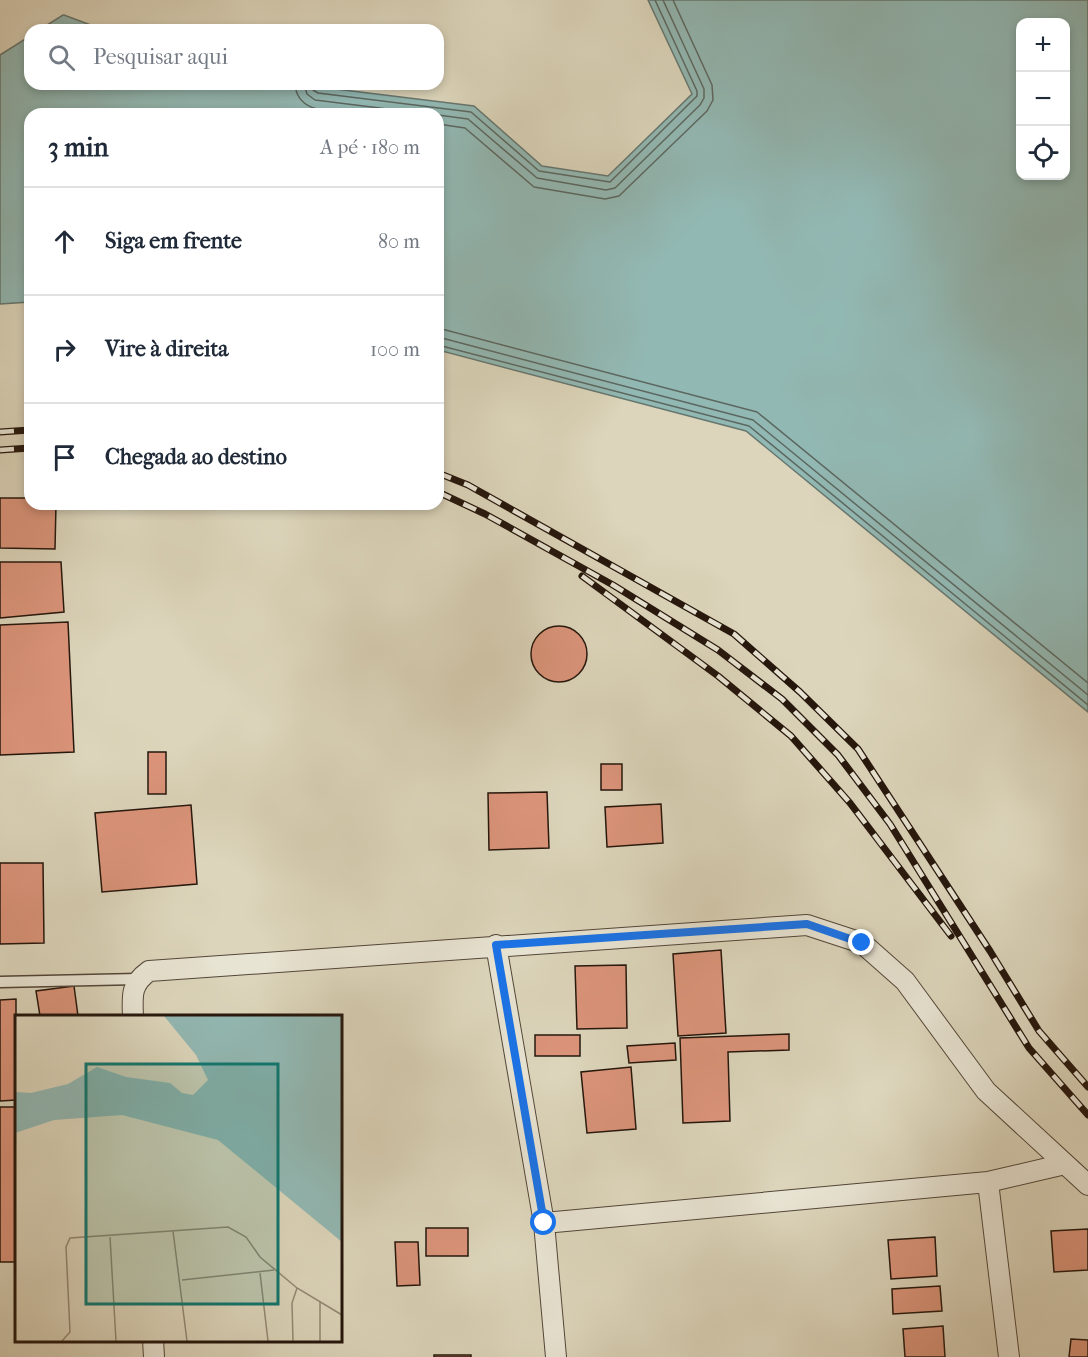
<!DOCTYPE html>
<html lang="pt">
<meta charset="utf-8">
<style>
body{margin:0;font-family:"IM FELL French Canon",serif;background:#f2f2f3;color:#1f2937}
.controls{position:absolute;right:18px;top:18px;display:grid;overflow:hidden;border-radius:12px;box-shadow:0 3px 9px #0003}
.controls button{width:54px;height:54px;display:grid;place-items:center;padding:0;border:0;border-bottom:2px solid #e0e1e3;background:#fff;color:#1f2937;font:30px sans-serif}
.stop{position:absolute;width:18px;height:18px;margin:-14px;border:4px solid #1a73e8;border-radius:50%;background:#fff}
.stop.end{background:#1a73e8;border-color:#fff;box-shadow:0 2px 6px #0008}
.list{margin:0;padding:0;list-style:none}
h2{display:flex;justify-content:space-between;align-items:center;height:78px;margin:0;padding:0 24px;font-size:26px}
h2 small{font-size:20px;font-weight:400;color:#747a83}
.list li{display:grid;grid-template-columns:39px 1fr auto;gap:18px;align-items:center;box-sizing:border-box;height:108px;padding:0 24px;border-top:2px solid #e0e1e3}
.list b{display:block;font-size:22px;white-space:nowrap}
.list em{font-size:20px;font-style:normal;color:#747a83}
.icon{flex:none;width:33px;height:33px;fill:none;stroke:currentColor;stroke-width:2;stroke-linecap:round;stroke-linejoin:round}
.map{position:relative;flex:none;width:1088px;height:1357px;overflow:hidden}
.search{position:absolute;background:#fff;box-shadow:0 3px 9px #0003;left:24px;top:24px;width:420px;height:66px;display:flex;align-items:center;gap:15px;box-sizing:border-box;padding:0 21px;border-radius:18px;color:#747a83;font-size:22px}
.panel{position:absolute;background:#fff;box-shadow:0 3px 9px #0003;left:24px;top:108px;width:420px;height:402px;border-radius:18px}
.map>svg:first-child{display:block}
.water{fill:#92b8b3;stroke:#667770;stroke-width:1.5;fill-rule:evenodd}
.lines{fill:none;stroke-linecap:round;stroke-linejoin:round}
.shore{stroke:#5c6760;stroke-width:1.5}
.building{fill:#db947a;stroke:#25160c;stroke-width:1.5}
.service-casing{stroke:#534638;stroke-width:13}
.minor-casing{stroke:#534638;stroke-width:22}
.service{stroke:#e8e4d3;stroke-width:10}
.minor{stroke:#e8e4d3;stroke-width:20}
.rail-casing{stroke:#25160c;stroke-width:7}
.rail{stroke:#e8e4d3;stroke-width:4.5;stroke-dasharray:14;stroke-linecap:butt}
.route{stroke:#1a73e8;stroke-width:8}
.inset-road{fill:none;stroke:#938975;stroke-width:1.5}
.view{fill:#0f766e;fill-opacity:0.15;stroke:#0f766e;stroke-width:3}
.inset-edge{fill:none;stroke:#25160c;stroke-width:3}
</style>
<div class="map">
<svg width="1088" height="1357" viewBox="0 0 1088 1357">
<rect width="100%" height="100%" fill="#dcd5bb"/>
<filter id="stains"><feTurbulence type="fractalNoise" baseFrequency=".00333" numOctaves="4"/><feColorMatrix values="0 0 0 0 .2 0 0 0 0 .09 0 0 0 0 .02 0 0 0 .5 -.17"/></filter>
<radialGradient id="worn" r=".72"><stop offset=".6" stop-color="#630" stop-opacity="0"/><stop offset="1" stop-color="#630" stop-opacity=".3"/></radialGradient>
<path class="water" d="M648,0H1088V712L746,431L438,350V114H30V302L0,304V55L30,36V84H295L474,106L542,166L608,176L692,94ZM1020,22H1066V176H1020Z
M63,15H64L104,30H39Z"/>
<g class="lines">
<path class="shore" d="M295,84C297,114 332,111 354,114
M304,84L307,94L315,100L428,114
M312,84L313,90L318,93L471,112L539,171L610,182L697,96V91L655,0
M438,115L468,119L537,178L606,190L615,188L700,105L704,98V89L663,0
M438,124L465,128L534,187L605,199L619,196L707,111L713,100L712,85L673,0
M438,328L757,412L1088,683
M438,337L753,420L1088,695
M438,345L749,426L1088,705"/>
</g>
<path class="building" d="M0,498H30V504H56L55,549L0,548Z
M0,562H61L64,612L0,618Z
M68,622L74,752L0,755V625Z
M531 654a28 28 0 1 1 56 0a28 28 0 1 1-56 0Z
M148,752H166V794H148Z
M601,764H622V790H601Z
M547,792L549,848L489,850L488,793Z
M661,804L663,843L607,847L605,807Z
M191,805L197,884L102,892L95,813Z
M0,863H43L44,943L0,944Z
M721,950L726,1033L678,1036L673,954Z
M626,965L627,1028L577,1029L575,966Z
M74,986L78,1016H40L36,991Z
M16,999V1100L0,1101V1000Z
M789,1034V1050L728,1052L730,1121L683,1123L680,1038Z
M535,1035H580V1056H535Z
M675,1043L676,1060L629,1063L627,1046Z
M631,1067L636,1129L587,1133L581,1072Z
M0,1107H16V1262H0Z
M426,1228H468V1256H426Z
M1088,1229V1270L1054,1272L1051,1231Z
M935,1237L937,1276L891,1279L888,1240Z
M395,1242H418L420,1285L397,1286Z
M940,1286L942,1311L893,1314L892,1289Z
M943,1326L945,1357H905L903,1329Z
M1071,1339L1088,1340V1357H1069Z
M434,1355H471V1357H434Z"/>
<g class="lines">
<g class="service-casing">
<path id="service" d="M0,982L138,979"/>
</g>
<g class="minor-casing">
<path id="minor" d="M496,945L544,1223L556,1357
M133,1016C132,995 131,984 149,971L807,925L862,943L905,981L986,1091L1088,1185
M988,1182L1009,1357
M544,1223L988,1182L1065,1164
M153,1340L154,1357"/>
</g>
<use href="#service" class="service"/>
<use href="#minor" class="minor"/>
<g class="rail-casing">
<path id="rail" d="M0,432L30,430
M0,450L30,448
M438,473L468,485L734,634L800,692L858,749L990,951L1039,1031L1088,1087
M438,492L485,514L613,585L718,650L782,699L838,755L890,824L1029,1048L1088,1115
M582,576L718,676L791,736L850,803L951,936"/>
</g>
<use href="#rail" class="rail"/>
</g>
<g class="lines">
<path class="route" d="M544,1223L496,945L807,924L862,943"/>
</g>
<g transform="translate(15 1015)">
<rect width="327" height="327" fill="#dcd5bb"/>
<path d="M149,1H327V227L203,125L107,100L39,105L0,118V77L16,78L53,69L82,52L111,62L155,68L167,78L178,80L193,65L181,40Z" fill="#92b8b3"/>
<path class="inset-road" d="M158,216L172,326M95,222L101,326M245,258L253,326M167,265L259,255M305,287V326M47,326L55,317L51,232L55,223L213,212L231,222L245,242L282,273L327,300M278,326L277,288L282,273"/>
<path class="view" d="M71,49H263V289H71Z"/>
<rect width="327" height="327" class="inset-edge"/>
</g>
<rect width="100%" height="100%" filter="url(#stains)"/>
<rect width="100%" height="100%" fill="url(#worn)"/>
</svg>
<div class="controls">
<button>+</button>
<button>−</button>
<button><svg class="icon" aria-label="locate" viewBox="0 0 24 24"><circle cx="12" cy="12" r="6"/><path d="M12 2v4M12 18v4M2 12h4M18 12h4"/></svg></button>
</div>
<div class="stop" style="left:544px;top:1223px"></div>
<div class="stop end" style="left:862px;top:943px"></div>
<div class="search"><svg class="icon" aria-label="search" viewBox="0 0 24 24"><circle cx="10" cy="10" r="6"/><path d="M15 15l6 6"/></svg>Pesquisar aqui</div>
<section class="panel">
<h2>3 min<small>A pé · 180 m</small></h2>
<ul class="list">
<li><svg class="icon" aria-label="ahead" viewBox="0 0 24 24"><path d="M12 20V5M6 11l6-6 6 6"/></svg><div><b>Siga em frente</b></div><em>80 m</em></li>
<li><svg class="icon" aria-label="right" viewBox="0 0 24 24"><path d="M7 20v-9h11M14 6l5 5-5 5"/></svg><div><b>Vire à direita</b></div><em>100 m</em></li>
<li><svg class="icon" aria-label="arrive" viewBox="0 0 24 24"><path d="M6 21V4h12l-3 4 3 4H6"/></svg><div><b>Chegada ao destino</b></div></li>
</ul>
</section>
</div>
